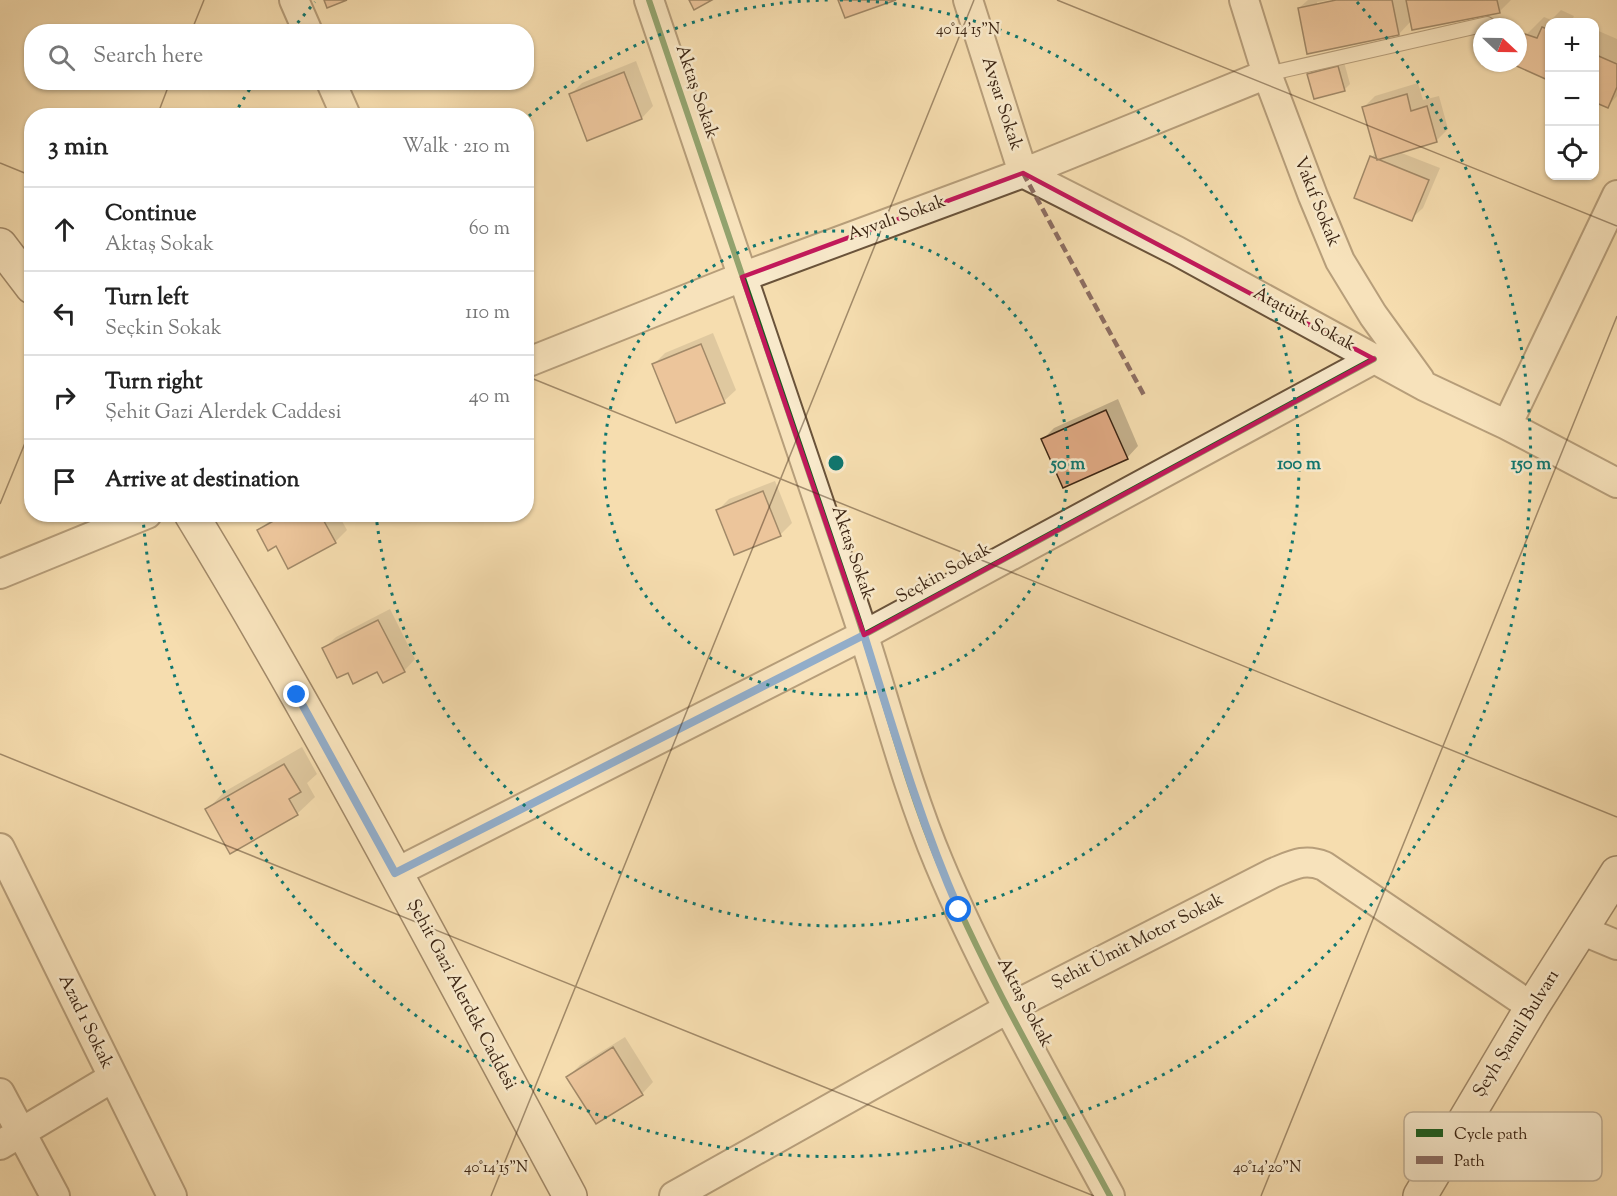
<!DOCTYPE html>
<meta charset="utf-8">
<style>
body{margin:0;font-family:"Sorts Mill Goudy",serif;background:#f2f2f2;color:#222}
.controls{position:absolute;right:18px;top:18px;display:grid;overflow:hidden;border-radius:12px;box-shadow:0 2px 4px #0004}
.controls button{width:54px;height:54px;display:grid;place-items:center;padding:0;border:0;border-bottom:2px solid #e0e0e0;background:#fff;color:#222;font:30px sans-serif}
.compass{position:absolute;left:1473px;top:18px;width:54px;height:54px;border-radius:50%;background:#fff;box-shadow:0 2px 4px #0004;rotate:112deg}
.stop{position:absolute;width:18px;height:18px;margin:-14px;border:4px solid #1a73e8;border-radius:50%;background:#fff}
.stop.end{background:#1a73e8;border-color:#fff;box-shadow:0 2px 6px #0008}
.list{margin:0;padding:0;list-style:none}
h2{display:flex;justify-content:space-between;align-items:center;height:78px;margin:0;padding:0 24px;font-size:26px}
h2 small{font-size:20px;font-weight:400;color:#767676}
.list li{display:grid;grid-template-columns:39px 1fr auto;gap:18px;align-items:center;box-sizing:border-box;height:84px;padding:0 24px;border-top:2px solid #e0e0e0}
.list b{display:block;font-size:22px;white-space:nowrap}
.list p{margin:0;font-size:20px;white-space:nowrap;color:#767676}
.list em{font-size:20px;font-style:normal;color:#767676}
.icon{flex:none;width:33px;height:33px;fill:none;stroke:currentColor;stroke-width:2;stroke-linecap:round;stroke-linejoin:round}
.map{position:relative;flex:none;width:1617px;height:1196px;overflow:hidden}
.search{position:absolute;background:#fff;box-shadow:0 2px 4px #0004;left:24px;top:24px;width:510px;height:66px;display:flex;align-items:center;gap:15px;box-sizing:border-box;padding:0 21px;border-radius:24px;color:#767676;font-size:22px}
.panel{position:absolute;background:#fff;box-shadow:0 2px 4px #0004;left:24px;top:108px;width:510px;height:414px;border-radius:24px}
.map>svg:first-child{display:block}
.shadow{fill:#0003}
.building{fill:#dfa983;stroke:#3c2513;stroke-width:1.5}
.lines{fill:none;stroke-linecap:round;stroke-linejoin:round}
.lane-casing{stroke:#6a533a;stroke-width:16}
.street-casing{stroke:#6a533a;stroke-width:32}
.secondary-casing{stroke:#3c2513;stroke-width:36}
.lane{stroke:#f8e9cb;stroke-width:14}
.street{stroke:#f8e9cb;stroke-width:28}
.secondary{stroke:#f8e9cb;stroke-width:33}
.quiet{stroke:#8d6e63;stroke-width:4.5;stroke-dasharray:9 4.5;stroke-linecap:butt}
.cycleway-casing{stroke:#f8e9cb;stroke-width:10}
.cycleway{stroke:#1b5e20;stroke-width:6}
.route{stroke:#1a73e8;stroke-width:8}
.marked{fill:none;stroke:#c2185b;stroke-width:4.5;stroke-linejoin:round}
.ticks{fill:none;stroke:#3c2513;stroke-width:1.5;stroke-opacity:0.45}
.ring{fill:none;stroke:#0f766e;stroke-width:3;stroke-dasharray:3 6}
.labels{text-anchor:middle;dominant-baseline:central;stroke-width:5;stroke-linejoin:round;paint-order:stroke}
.street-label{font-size:18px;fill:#3c2513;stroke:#f8e9cb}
.key{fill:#f8e9cb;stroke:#c0ae94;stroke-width:1.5}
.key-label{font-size:16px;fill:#3c2513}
.ticks-label{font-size:15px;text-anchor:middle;fill:#3c2513;stroke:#f8e9cb;stroke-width:5;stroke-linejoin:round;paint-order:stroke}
.centre{fill:#0f766e;stroke:#f8e9cb;stroke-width:3}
.ring-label{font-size:18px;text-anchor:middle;font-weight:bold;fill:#0f766e;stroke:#f8e9cb;stroke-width:5;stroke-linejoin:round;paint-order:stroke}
</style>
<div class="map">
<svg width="1617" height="1196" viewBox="0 0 1617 1196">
<rect width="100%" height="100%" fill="#f5ddaf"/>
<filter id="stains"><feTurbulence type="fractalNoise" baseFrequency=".00333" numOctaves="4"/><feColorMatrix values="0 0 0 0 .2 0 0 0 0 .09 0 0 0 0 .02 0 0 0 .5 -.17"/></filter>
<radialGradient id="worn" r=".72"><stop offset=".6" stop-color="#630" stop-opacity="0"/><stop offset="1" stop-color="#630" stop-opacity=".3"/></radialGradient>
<path class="shadow" d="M1308,0H1329L1317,2V5L1344,0H1511L1499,12L1412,20L1399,34L1299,8Z
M1561,10L1574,16L1571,22H1550V80L1514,63H1518V54L1527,34L1544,17L1551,20Z
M1594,29L1617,39V96L1608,106L1594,100Z
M636,61L653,106L642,118L588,139L571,94L582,83Z
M1344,62L1350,84L1344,90L1309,75L1315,69Z
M1418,83L1423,100L1439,96L1448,129L1436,141L1399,152L1440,168L1423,208L1411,219L1372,157L1376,152L1364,107L1375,96Z
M713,333L736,390L724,401L654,364L665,353Z
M1118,399L1138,446L1127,458L1043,439L1054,428Z
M775,481L792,523L780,535L717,511L729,499Z
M279,514H338L347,530L335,542L277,544L259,531L271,519Z
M390,609L415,659L404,671H348L324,648L336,637Z
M302,747L317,774L307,783L315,797L297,814L207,810L224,792Z
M625,1037L653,1082L642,1094L568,1077L580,1065Z"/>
<path class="building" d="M324,0H347L327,8Z
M689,0H712L694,10Z
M838,0H896L845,18Z
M1336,0H1392L1399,35L1307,54L1298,8Z
M1406,0H1497L1500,13L1412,30Z
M1542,27L1550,30V81L1512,64L1518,63V50L1525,34L1537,38Z
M1594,54L1617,64V87L1608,108L1594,102Z
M1338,66L1345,91L1314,99L1307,74Z
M624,72L642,119L587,141L569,94Z
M1407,94L1411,111L1427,106L1437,142L1377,160L1362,107Z
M1370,156L1429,180L1412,221L1354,198Z
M701,344L725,403L676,423L652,364Z
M1106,410L1128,459L1063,488L1041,439Z
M763,491L781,536L734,555L716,510Z
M286,514H320L336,543L288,569L276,546L268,551L257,530Z
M378,620L405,672L383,683L377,672L353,684L348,673L337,678L322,648Z
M284,764L301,792L289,799L298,815L230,854L205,809Z
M613,1047L643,1095L596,1124L566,1077Z"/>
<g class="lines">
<g class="lane-casing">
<path id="lane" d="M1267,74L1487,24"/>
</g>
<g class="street-casing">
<path id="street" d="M294,0L308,32
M649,0C717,202 785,404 854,606C883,691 904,780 939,863C987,978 1051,1087 1110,1196
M968,0L1023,173L1177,251L1424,386L1507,425L1617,483
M1244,0L1267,74L1313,196L1340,261L1373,315L1420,380
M331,82L346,116
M526,363L742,277L1023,173L1267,74
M1507,425L1617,195
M0,574L147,514
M0,848L172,1196
M395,873L864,635L1374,359
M1581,930L1617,945
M0,1093L55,1196
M0,1145L112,1078
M674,1196L1009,1008L1273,873C1293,865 1304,858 1324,866L1532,1007"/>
</g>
<g class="secondary-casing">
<path id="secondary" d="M0,245L32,287
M191,514C326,736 446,967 570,1196
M1420,1196L1532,1007L1617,873"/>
</g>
<use href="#lane" class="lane"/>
<use href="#street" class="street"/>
<use href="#secondary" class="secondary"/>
<path class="quiet" d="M1023,173L1145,397"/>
<g class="cycleway-casing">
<path id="cycleway" d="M649,0C717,202 785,404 854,606C883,691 904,780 939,863C987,978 1051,1087 1110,1196
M395,873L864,635L1374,359"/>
</g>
<use href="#cycleway" class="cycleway"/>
</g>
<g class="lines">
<path class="route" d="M297,695L395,873L864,635C893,728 920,821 959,910"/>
</g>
<path d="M0 0H1617V1196H0ZM1023,173L1374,359L864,635L742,277Z" fill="#f5ddaf" fill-opacity=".55" fill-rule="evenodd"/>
<path class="marked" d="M1023,173L1374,359L864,635L742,277Z"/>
<path class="ticks" d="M1057,0L1617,226M191,32L204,0M157,116L170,82M0,163L32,176M526,376L1617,817M0,504L32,426M0,754L1094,1196M491,1196L974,0M1261,1196L1617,316"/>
<g class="ring">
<circle cx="836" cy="463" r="232"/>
<path d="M529 116A463 463 0 0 1 832 0M840 0A463 463 0 1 1 376 515"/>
<path d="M234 115A695 695 0 0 1 253 84M292 30A695 695 0 0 1 315 2M1357 2A695 695 0 1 1 143 518"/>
</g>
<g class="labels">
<g class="street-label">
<text transform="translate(696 92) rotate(71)">Aktaş Sokak</text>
<text transform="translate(1001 104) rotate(72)">Avşar Sokak</text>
<text transform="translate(1316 202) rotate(68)">Vakıf Sokak</text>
<text transform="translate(897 219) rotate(-20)">Ayvalı Sokak</text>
<text transform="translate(1304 320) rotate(29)">Atatürk Sokak</text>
<text transform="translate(852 553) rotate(71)">Aktaş Sokak</text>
<text transform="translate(944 574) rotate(-29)">Seçkin Sokak</text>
<text transform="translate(1138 942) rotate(-27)">Şehit Ümit Motor Sokak</text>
<text transform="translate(461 995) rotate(62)">Şehit Gazi Alerdek Caddesi</text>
<text transform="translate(1024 1003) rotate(62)">Aktaş Sokak</text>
<text transform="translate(85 1022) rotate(64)">Azad 1 Sokak</text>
<text transform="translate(1517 1034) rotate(-58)">Şeyh Şamil Bulvarı</text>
</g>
</g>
<rect x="1404" y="1112" width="198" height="69" rx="9" class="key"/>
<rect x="1416" y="1129" width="27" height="8" fill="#1b5e20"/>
<rect x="1416" y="1156" width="27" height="8" fill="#8d6e63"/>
<g class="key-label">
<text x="1454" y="1139">Cycle path</text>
<text x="1454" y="1166">Path</text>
</g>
<g class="ticks-label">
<text x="968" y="34">40°14'15"N</text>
<text x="496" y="1172">40°14'15"N</text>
<text x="1267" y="1172">40°14'20"N</text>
</g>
<circle cx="836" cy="463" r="9" class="centre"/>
<g class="ring-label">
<text x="1068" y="469">50 m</text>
<text x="1299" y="469">100 m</text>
<text x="1531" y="469">150 m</text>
</g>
<rect width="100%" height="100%" filter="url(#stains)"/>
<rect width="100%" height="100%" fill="url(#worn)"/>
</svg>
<div class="controls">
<button>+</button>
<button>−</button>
<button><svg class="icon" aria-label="locate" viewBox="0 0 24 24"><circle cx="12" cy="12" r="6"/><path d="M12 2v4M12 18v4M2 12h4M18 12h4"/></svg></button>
</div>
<svg class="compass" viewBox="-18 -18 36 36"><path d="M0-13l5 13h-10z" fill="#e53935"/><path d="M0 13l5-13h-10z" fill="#767676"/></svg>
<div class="stop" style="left:959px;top:910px"></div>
<div class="stop end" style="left:297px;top:695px"></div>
<div class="search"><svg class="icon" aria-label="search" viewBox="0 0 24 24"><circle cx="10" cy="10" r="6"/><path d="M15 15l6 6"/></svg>Search here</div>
<section class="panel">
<h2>3 min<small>Walk · 210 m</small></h2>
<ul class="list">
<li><svg class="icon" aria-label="ahead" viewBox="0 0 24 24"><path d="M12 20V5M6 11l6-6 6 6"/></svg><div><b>Continue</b><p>Aktaş Sokak</p></div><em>60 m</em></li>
<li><svg class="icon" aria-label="left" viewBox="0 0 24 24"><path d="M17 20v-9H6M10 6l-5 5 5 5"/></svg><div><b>Turn left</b><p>Seçkin Sokak</p></div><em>110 m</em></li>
<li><svg class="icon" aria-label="right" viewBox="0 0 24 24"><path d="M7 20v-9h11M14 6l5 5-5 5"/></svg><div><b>Turn right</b><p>Şehit Gazi Alerdek Caddesi</p></div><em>40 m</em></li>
<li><svg class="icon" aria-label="arrive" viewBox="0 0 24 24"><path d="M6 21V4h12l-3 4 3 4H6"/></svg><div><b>Arrive at destination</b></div></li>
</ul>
</section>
</div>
